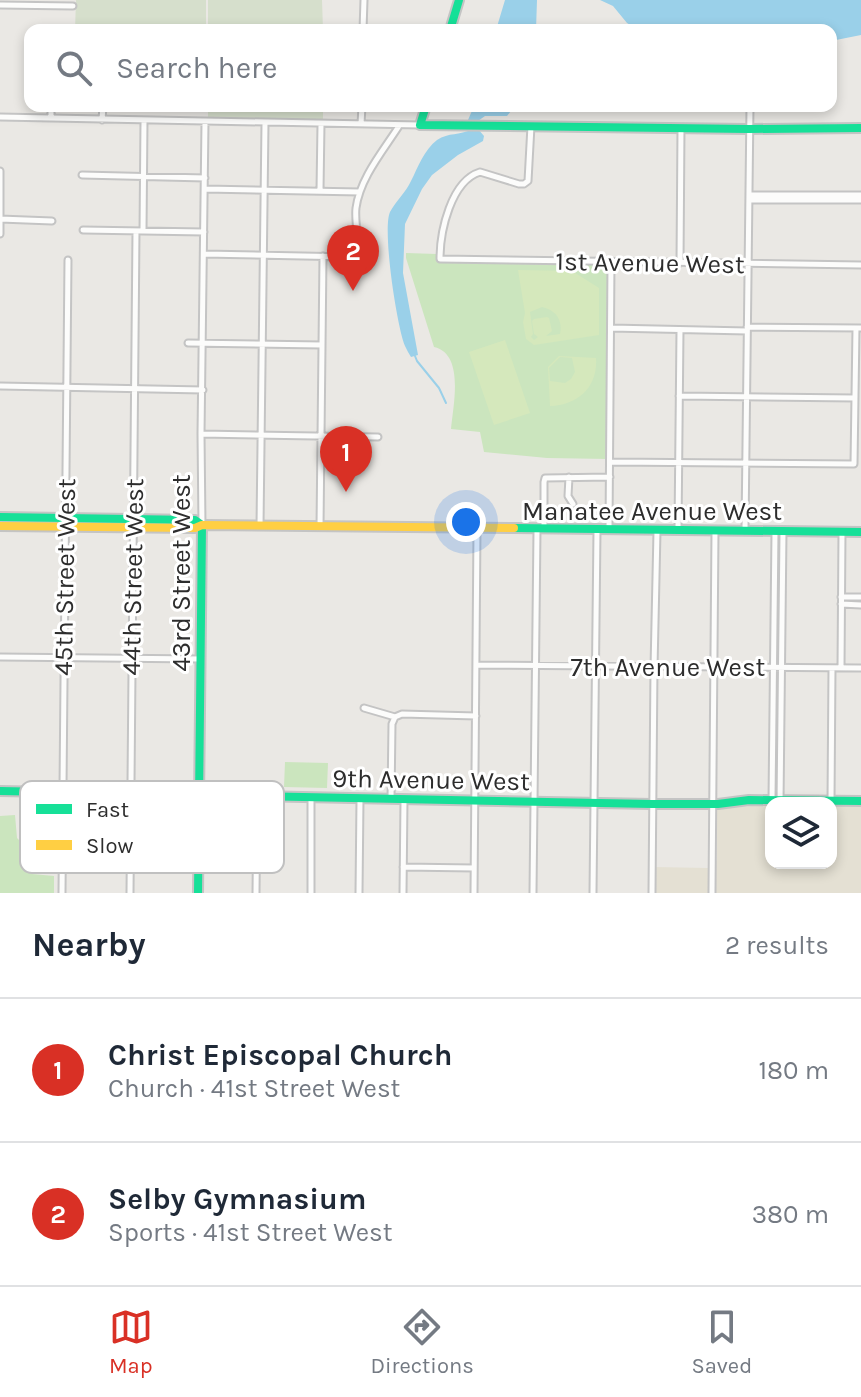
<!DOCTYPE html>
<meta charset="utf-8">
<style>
body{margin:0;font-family:Karla,sans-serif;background:#f2f2f3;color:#1f2937}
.controls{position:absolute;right:24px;bottom:24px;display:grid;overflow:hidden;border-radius:16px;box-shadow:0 4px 12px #0003}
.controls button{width:72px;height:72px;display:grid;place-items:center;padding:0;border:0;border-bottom:2px solid #e0e1e3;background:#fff;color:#1f2937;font:40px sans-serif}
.you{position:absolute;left:466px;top:522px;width:28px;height:28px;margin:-20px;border:6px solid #fff;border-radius:50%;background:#1a73e8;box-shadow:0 0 0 12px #1a73e833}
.badge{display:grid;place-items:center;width:52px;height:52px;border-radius:50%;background:#d93025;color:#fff;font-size:26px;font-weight:700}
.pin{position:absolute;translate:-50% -66px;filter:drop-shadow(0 2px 4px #0008)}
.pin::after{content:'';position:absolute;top:42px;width:28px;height:24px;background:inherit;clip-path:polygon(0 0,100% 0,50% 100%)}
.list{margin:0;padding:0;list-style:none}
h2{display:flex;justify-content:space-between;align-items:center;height:104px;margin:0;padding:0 32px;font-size:34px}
h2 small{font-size:26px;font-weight:400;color:#747a83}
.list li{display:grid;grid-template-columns:52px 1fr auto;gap:24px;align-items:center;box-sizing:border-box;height:144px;padding:0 32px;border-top:2px solid #e0e1e3}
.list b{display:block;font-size:30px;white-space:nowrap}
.list p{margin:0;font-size:26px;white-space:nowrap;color:#747a83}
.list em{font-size:26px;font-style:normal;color:#747a83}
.icon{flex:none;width:44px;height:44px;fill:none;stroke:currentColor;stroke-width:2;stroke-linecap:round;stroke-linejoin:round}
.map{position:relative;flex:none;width:861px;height:893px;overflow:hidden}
.search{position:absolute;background:#fff;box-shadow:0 4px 12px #0003;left:24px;right:24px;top:24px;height:88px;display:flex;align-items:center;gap:20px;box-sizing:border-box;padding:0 28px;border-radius:16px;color:#747a83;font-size:30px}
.sheet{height:392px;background:#fff}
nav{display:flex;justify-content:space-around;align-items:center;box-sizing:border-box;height:112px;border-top:2px solid #e0e1e3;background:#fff;font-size:22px;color:#747a83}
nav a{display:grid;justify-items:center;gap:4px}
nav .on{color:#d93025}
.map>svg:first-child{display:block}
.education{fill:#e4e0d3}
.green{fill:#cbe5be}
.cemetery{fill:#d6dfcc}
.pitch{fill:#d5e8bc;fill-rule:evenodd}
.water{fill:#9ad0e9}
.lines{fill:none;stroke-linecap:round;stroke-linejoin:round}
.stream{stroke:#9ad0e9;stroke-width:2}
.street-casing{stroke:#c4c4c4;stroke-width:9}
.fast-casing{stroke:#c4c4c4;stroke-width:12}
.slow-casing{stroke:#c4c4c4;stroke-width:12}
.street{stroke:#fcfcfb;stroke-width:5}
.fast{stroke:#16e098;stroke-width:8}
.slow{stroke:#ffcf43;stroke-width:8}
.labels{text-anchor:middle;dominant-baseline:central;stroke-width:6;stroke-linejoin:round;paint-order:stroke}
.street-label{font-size:26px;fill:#2d2d2d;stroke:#fff}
.key{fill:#fff;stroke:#c0c0c0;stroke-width:2}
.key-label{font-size:22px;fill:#2d2d2d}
</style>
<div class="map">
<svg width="861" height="893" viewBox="0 0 861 893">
<rect width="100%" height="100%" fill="#eae8e4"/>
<path class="education" d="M753,806H771V863H831V806L861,807V893H654V867L708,868L717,860V809Z"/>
<path class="green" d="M406,253L437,254L438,261L609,265L608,459L547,458L484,452L480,432L451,429C453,406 465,354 434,347L406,258Z
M285,762L328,763L327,788L284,787Z
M15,815L17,838L21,842L31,843L32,874L54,876V893H0V816Z"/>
<path class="cemetery" d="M76,0H206V30H75Z
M208,0H322L323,30H208Z
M208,106H323V120L208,118Z"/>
<path class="pitch" d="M518,270L572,271L599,288V335L534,345L526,339L523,322L525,313ZM542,307C556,310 563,320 560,334L546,336L552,331L549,318L547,317L534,319L532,321L534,334L538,337L534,340L531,337L533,334L530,312Z
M505,340L530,413L494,425L469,352Z
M559,356L596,358C598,387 578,405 550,406L548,367ZM560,357L572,358L575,372L571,379L565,383L550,381L549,368Z"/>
<path class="water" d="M505,0H537L536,30H496Z
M600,0H861V35L831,41V30H639L627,23L613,6Z
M474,106H515L507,116H485L478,121V129L484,136L483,141L458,155L432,175L422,189L405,224L403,273L418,355L411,357C409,354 407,350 405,346C397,327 382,230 390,212C396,201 406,192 411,181C418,167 424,150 437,140C449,132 459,136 472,129V121L468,120Z"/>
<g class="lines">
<path class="stream" d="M415,356L417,361L439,388L446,403"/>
<g class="street-casing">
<path id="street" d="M0,5L73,6
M363,30L364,0
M0,117L420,125
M51,118V106
M102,120L103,106
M361,124L362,106
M531,126L528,181L524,184H519L480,172C451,181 440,231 440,259L861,265
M0,171V234
M82,175L205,178
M205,189L360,192
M320,190L321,124
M749,195H861
M749,200H861
M0,219L52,221
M83,230L204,232
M143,231L144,121
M204,254L352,257C362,245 354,223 356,208C360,178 383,151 399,126
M680,263L681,128
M747,327L861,328
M611,328L747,331
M188,343L322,345
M0,386L203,390
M679,396L855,398
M201,434L378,437
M610,462L854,464L856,328
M569,477L568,496L573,504
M202,525L201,434L205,122
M260,526L265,123
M320,527L323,256
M544,529V482L545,478L610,477
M609,529L611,262
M678,530L680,330
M745,530L750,106
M841,597H861
M841,604L861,605
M0,657L201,659
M476,665L861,668
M841,668L842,532
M364,708L395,717L402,714L476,716
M391,799L392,724L395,717
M772,800L775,532
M831,801L832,668
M780,803L783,532
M403,867L474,868
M62,893L68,260
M130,893L136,231
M256,893L257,796
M311,893V797
M359,893L360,799
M403,893L404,800
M474,893L477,529
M533,893L537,530
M593,893L597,530
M652,893L654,668L657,531
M712,893L715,531"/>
</g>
<g class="fast-casing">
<path id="fast" d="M450,30L459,0
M426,106L420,125L749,129L861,128
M0,517L195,520L202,525
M514,528L861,532
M0,791L652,804H718L749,800L861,801
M198,893L202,525"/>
</g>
<g class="slow-casing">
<path id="slow" d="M0,526L195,528L202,525L514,528"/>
</g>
<use href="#street" class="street"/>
<use href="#fast" class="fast"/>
<use href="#slow" class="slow"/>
</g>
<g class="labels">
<g class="street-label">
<text transform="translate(650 263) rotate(1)">1st Avenue West</text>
<text x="652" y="511">Manatee Avenue West</text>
<text transform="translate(181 573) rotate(-90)">43rd Street West</text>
<text transform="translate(65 577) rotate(-89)">45th Street West</text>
<text transform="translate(133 577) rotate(-89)">44th Street West</text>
<text x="668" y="667">7th Avenue West</text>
<text transform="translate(431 780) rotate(1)">9th Avenue West</text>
</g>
</g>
<rect x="20" y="781" width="264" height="92" rx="12" class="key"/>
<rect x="36" y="804" width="36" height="10" fill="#16e098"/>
<rect x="36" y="840" width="36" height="10" fill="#ffcf43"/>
<g class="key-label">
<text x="86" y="817">Fast</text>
<text x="86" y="853">Slow</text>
</g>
</svg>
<div class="controls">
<button><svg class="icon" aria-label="layers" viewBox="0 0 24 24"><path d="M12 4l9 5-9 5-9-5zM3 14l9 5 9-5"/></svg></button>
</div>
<div class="you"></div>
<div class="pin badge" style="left:346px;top:492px">1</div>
<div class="pin badge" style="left:353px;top:291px">2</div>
<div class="search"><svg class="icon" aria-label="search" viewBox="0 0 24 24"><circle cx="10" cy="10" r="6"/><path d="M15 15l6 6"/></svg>Search here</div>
</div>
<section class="sheet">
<h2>Nearby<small>2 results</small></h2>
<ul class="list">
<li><span class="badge">1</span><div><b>Christ Episcopal Church</b><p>Church · 41st Street West</p></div><em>180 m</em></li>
<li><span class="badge">2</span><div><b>Selby Gymnasium</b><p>Sports · 41st Street West</p></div><em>380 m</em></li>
</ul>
</section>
<nav>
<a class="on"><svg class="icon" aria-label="map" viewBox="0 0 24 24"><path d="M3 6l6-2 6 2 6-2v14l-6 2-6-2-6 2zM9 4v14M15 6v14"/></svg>Map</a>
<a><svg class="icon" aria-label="directions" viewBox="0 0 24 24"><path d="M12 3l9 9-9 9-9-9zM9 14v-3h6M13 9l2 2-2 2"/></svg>Directions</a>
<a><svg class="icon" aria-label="saved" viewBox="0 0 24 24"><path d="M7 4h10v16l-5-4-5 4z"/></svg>Saved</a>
</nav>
